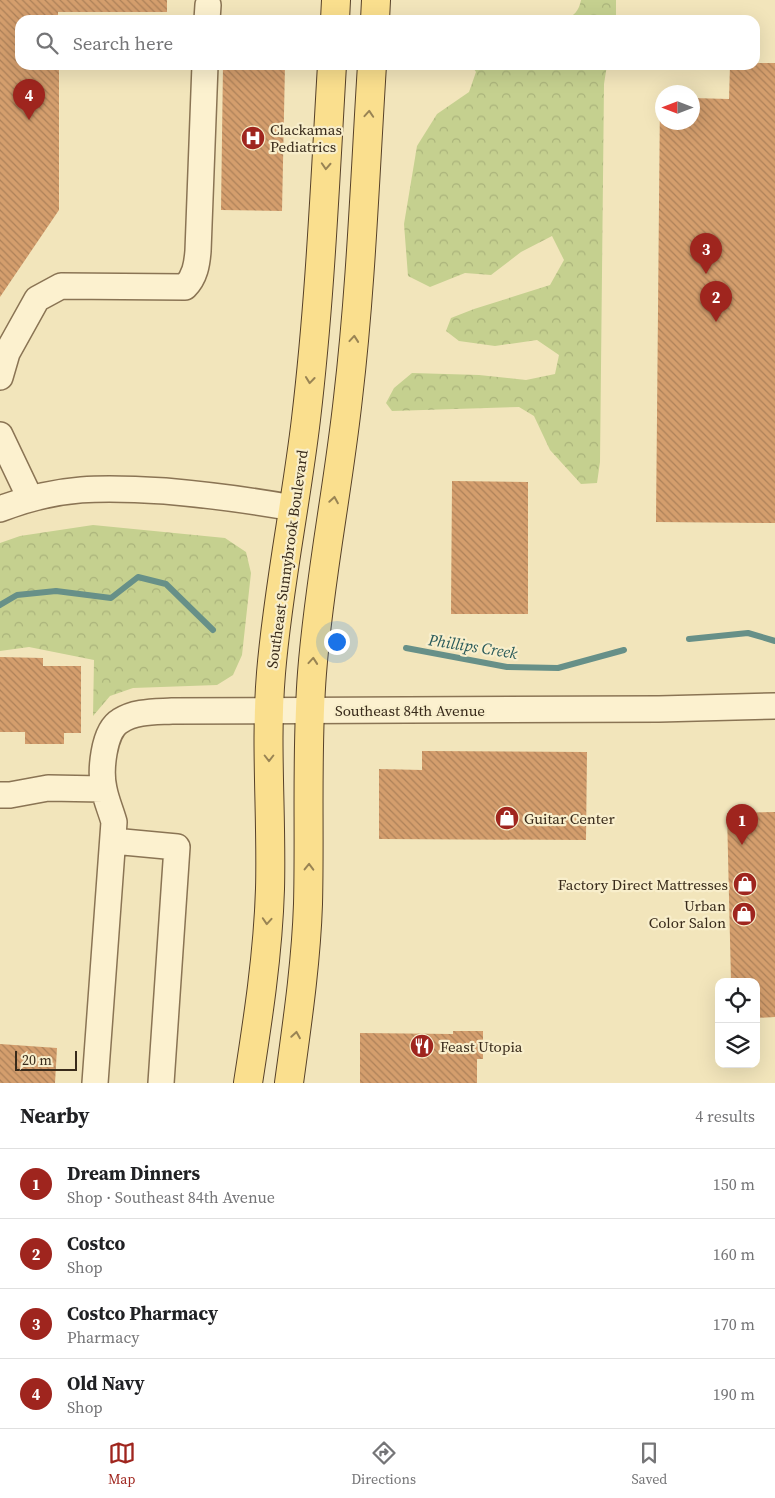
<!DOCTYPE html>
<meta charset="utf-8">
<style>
body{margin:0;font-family:"Source Serif 4",serif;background:#f2f2f2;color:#202124}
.controls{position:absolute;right:15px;bottom:15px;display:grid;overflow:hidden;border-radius:10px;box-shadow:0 5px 20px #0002}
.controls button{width:45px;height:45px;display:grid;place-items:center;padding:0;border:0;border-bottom:1px solid #e0e0e0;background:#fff;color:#202124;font:25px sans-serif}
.compass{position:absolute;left:655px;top:85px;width:45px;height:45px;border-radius:50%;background:#fff;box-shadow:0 5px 20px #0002;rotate:270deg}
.scale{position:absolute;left:15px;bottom:12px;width:62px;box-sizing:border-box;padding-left:5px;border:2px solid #382a1a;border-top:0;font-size:14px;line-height:18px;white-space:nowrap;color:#382a1a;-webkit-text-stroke:4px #f8eecb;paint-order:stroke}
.you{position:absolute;left:336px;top:641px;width:18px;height:18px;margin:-12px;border:4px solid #fff;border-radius:50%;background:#1a73e8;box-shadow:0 0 0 8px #1a73e833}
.badge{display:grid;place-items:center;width:32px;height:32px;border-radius:50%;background:#9f251e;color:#fff;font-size:16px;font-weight:700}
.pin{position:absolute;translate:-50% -41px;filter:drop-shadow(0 1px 2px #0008)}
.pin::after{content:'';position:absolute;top:26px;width:18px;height:15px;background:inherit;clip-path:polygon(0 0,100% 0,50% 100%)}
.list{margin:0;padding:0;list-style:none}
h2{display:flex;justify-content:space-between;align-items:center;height:65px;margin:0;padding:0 20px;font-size:21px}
h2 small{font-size:16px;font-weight:400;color:#757577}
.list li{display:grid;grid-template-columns:32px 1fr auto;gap:15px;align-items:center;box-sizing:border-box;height:70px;padding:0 20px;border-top:1px solid #e0e0e0}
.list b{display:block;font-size:19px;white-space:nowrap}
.list p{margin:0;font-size:16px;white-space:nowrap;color:#757577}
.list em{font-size:16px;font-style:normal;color:#757577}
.icon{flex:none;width:28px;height:28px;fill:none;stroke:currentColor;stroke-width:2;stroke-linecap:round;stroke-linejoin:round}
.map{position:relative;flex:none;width:775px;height:1083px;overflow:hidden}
.search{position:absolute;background:#fff;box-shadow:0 5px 20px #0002;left:15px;right:15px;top:15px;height:55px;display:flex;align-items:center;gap:12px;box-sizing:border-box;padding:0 18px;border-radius:15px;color:#757577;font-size:19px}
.sheet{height:345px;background:#fff}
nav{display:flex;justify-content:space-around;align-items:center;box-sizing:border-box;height:70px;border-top:1px solid #e0e0e0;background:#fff;font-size:14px;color:#757577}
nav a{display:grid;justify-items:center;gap:2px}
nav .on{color:#9f251e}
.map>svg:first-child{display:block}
.forest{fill:url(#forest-crowns)}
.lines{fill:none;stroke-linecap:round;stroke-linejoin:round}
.stream{stroke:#679088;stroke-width:6}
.building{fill:url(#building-back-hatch)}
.minor-casing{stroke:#8a7454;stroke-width:28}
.major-casing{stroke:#574129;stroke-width:30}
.minor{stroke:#fcf1cf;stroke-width:25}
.major{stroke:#fadf8e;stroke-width:28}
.oneway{stroke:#998454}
.labels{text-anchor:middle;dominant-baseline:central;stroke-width:4.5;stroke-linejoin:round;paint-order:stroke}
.poi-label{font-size:15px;fill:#382a1a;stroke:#f8eecb;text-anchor:start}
.street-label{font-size:15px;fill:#382a1a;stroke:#f8eecb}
.water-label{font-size:16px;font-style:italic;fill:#285959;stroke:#f8eecb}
</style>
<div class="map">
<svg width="775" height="1083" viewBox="0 0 775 1083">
<defs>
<pattern id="forest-crowns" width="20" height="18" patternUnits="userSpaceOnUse" patternTransform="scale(1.25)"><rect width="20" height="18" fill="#c5d08f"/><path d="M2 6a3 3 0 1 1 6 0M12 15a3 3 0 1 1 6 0" fill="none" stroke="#aab37b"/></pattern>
<pattern id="building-back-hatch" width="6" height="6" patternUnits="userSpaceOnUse" patternTransform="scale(1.25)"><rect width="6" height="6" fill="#d49e6d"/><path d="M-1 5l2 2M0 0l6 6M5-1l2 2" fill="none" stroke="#ad8159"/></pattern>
</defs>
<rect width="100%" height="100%" fill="#f2e5bb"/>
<path class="forest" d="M581,0H616V20H564C574,16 579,11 581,0Z
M471,65H607L604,84L600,462L597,483L581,484L550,450L534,416L519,407L392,411L386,403L394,388L412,373L479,375L526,380L555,374L559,355L537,340L495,346L459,341L446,331L451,318L474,309L550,285L564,260L552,236L521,252L491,275L465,273L430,287L408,276L404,224L417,146L437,114L469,92L476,72Z
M93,525L225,538L246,552L251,573L242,655L233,675L217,685L133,688L110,696L93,716L94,660L29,647L0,651V543L20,536Z"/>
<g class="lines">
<path class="stream" d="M0,605L17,595L56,591L111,598L138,577L166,584L213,630
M689,639L748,633L775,641
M406,648L507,667L558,668L624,650"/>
</g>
<path class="building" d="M0,0H167V12H58V20H20V65H59V210L0,297Z
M755,63H775V523L656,522L660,98H662V122H692V98L729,99L730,65H755Z
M223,65H285L282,211L221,210Z
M452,481L528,482V614H451Z
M0,657L43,658V666H81V733H64V744H25V732H0Z
M422,751L587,752L586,840L379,839V769L422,770Z
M775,812V1017L756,1018V982H731L727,813Z
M453,1031H483V1059H477V1083H360V1033L453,1034Z
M0,1044L57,1048L55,1083H0Z"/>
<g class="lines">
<g class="minor-casing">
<path id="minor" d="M207,20L208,5
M0,377L7,353L37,299L61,286L185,287C195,277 197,264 198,251L205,65
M0,435L30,498
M0,509C58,486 104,487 165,491C208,495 250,500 293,508
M0,795H10L48,788L103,789
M113,841L177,847L161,1083
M95,1083L114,822C111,811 106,800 104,789C100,772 103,731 120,721C135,711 155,712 172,711L659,709L775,706"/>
</g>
<g class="major-casing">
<path id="major" d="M335,20L336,0
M375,20L376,0
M248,1083C258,1019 268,954 270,889C272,817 265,745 271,673C278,588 296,504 306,419C320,301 325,183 332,65
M289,1083C297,1024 306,964 308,904C310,827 306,750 312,673C319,581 338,490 348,398C361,288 365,176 372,65"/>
</g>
<use href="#minor" class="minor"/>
<use href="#major" class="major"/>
</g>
<defs><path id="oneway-chevron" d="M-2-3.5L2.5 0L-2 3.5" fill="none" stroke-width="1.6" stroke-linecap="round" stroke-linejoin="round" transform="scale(1.25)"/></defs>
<g class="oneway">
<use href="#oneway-chevron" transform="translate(369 114) rotate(-86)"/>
<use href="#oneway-chevron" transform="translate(326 166) rotate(93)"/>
<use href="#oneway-chevron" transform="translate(354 339) rotate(-85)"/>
<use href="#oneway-chevron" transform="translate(310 380) rotate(96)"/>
<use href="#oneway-chevron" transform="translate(334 500) rotate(-81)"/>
<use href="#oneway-chevron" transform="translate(313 661) rotate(-85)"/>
<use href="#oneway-chevron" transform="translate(269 758) rotate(90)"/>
<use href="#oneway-chevron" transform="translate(309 867) rotate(-89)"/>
<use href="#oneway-chevron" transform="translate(267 921) rotate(94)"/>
<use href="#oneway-chevron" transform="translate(296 1035) rotate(-81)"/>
</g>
<defs>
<g id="hospital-disc" transform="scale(1.25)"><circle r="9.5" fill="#9f251e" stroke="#f8eecb"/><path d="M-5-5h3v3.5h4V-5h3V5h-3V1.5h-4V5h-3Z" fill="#fff"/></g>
<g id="shop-disc" transform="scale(1.25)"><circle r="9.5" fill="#9f251e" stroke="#f8eecb"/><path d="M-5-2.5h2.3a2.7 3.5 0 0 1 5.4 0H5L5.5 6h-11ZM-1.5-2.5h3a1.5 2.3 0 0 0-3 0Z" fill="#fff"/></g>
<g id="restaurant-disc" transform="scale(1.25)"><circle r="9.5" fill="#9f251e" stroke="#f8eecb"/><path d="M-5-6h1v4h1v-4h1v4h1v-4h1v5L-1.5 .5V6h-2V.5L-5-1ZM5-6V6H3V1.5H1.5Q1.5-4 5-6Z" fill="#fff"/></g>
</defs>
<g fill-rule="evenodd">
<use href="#hospital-disc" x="253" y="138"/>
<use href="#shop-disc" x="507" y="818"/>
<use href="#shop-disc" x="745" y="884"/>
<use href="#shop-disc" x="744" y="914"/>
<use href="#restaurant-disc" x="422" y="1046"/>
</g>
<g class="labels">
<g class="poi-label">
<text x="270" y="129">Clackamas<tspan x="270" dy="17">Pediatrics</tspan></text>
<text x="524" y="818">Guitar Center</text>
<text x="728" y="884" text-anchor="end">Factory Direct Mattresses</text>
<text x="726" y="905" text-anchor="end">Urban<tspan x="726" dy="17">Color Salon</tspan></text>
<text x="440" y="1046">Feast Utopia</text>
</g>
<g class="street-label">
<text transform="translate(287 559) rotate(-82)">Southeast Sunnybrook Boulevard</text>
<text x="410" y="710">Southeast 84th Avenue</text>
</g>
<g class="water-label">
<text transform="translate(473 646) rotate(9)">Phillips Creek</text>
</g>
</g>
</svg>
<div class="controls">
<button><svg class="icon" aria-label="locate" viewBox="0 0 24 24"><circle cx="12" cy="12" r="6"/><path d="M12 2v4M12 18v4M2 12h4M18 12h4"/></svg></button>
<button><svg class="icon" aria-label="layers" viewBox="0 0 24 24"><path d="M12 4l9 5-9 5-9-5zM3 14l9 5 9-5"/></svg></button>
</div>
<svg class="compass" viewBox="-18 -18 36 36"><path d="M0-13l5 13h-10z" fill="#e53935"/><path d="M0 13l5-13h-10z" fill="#757577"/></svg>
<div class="scale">20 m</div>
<div class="you"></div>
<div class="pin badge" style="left:742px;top:845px">1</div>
<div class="pin badge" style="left:716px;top:322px">2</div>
<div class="pin badge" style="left:706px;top:274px">3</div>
<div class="pin badge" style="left:29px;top:120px">4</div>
<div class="search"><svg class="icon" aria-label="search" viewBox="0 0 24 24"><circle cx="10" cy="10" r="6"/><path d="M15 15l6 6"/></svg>Search here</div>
</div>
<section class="sheet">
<h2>Nearby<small>4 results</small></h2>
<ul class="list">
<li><span class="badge">1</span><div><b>Dream Dinners</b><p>Shop · Southeast 84th Avenue</p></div><em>150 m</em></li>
<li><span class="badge">2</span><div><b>Costco</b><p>Shop</p></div><em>160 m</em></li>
<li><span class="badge">3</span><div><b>Costco Pharmacy</b><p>Pharmacy</p></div><em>170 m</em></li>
<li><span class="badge">4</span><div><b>Old Navy</b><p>Shop</p></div><em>190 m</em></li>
</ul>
</section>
<nav>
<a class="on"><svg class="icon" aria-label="map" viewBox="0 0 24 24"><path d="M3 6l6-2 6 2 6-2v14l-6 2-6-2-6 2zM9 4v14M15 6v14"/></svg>Map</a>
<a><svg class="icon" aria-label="directions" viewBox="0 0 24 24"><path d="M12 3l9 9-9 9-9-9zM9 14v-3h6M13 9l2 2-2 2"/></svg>Directions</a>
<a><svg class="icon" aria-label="saved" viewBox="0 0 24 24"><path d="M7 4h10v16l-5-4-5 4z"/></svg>Saved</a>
</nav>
